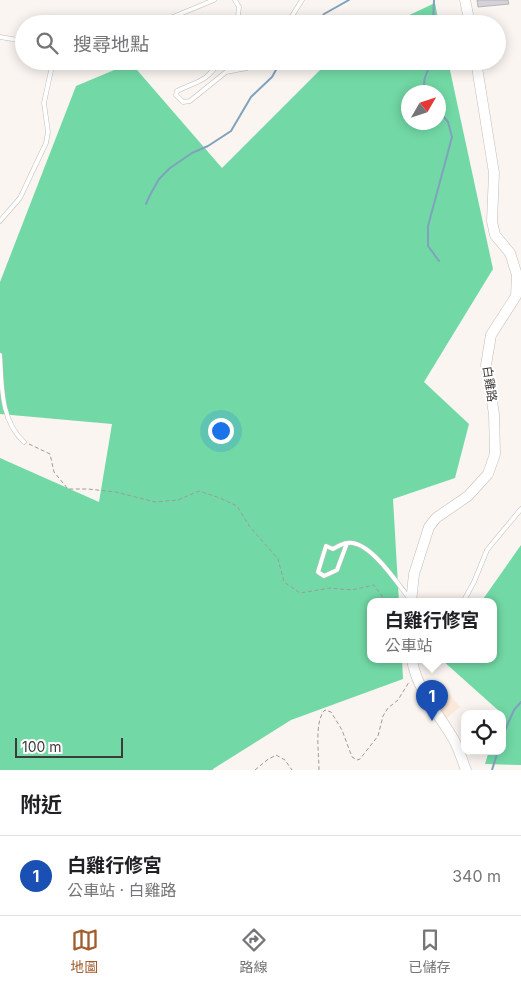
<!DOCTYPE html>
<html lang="zh-TW">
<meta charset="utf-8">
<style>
body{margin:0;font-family:Inter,"Noto Sans TC",sans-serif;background:#f6f6f6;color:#202124}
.controls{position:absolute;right:15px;bottom:15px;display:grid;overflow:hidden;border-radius:10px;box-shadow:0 2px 12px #0003}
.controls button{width:45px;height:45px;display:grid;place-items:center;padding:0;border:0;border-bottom:1px solid #e0e0e0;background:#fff;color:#202124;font:25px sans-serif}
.compass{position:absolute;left:401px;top:85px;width:45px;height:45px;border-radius:50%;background:#fff;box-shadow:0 2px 12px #0003;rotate:51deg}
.scale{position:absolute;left:15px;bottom:12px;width:108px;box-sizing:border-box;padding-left:5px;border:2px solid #3d3b3a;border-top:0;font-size:14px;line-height:18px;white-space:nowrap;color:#3d3b3a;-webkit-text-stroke:4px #fff;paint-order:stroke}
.you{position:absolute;left:220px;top:430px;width:18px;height:18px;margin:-12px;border:4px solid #fff;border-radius:50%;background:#1a73e8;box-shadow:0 0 0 8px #1a73e833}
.badge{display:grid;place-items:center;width:32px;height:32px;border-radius:50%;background:#a15d2e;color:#fff;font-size:16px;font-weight:700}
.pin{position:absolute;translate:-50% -41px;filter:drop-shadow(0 1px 2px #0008)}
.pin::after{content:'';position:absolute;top:26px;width:18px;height:15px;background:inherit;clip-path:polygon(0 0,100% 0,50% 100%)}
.popup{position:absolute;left:367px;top:598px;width:130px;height:65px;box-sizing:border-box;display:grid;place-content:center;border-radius:10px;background:#fff;filter:drop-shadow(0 1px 4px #0005);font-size:16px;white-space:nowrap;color:#757577}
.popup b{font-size:19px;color:#202124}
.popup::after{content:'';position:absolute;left:50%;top:100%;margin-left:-10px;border:10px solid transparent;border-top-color:#fff}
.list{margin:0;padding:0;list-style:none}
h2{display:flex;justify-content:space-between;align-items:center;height:65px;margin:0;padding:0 20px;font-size:21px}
h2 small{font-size:16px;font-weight:400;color:#757577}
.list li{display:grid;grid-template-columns:32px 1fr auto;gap:15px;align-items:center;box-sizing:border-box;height:80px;padding:0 20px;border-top:1px solid #e0e0e0}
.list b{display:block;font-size:19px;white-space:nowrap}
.list p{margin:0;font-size:16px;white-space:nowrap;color:#757577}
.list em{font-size:16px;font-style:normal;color:#757577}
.icon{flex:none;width:28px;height:28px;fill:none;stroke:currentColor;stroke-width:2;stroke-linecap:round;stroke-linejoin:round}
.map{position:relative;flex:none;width:521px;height:770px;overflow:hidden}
.search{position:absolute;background:#fff;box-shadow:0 2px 12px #0003;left:15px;right:15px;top:15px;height:55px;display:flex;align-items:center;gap:12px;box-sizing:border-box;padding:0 18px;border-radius:28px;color:#757577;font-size:19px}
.sheet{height:145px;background:#fff}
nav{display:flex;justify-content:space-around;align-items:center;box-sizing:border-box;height:70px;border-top:1px solid #e0e0e0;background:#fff;font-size:14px;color:#757577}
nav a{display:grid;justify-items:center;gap:2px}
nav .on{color:#a15d2e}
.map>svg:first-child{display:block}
.industrial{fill:#fce8d9}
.forest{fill:#72d9a6;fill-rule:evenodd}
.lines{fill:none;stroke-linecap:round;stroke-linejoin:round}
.stream{stroke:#81a2bc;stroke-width:2}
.building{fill:#d4d1d7;stroke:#b6b4b9}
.service-casing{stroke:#c2bdb9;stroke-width:5}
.tertiary-casing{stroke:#c2bdb9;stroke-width:11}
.path{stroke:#9e9b98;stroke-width:1;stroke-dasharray:4 2.5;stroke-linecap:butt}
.service{stroke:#fff;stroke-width:4}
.tertiary{stroke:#fff;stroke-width:10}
.labels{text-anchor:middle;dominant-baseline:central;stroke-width:4;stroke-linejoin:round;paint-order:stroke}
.street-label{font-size:12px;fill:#3d3b3a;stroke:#fff}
</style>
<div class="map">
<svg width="521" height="770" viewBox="0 0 521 770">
<rect width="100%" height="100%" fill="#faf5f1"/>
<path class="industrial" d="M443,687L460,707L444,720L432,697Z"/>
<path class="forest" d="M435,3L439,24H390Z
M329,61H448L493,269L424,382L469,424L455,478L393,499L399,602H371V660H402L403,679L291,720L213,769V770H0V458L99,502L112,424L0,414V282L76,86L131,63L222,168ZM408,92H438V122H408Z
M521,545V765L485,764L489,751H502V714H498L499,711L442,660H493V602H481Z"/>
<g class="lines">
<path class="stream" d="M316,24L324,14L349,0
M433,24L434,0
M426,92C421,81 427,73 432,61
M438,110L448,122L452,137L428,226V246L439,261
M146,204L150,195L159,179L170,168L192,153L208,146L231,131L251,97L272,77L281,61
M502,737L514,710L521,702
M492,770L498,751"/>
</g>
<path class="building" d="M477,0H508L509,4L478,7Z"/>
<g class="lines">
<g class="service-casing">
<path id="service" d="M235,0L239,7L237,24
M156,24L214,0
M287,24L302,0
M0,37L24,41
M220,61C204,84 199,80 177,91L176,95L183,102L190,101L226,72L247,68L258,61
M0,221L20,198L46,143L48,132L44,103L53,61
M0,355C2,385 0,420 24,442
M347,543L337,570L324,576L318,572L326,546L333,549C337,547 343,543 347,543C369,539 397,583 409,598
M463,602L474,582L487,550L521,509"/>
</g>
<g class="tertiary-casing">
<path id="tertiary" d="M465,0L470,24
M411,602L414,574L429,527L436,518L468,496L488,474L495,454L494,414L486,365L491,335L516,296L517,275L510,253L495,235L492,221L494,173L476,61
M412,660C417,690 439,714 454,740C459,749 462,760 466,770"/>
</g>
<path class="path" d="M29,444L50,454L54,472L68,489H88L116,492L155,502L178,500L199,491L220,498L237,506L250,527L278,559L284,582L300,593L330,588L352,590L374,585L386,602
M255,770L267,760L276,755L285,760L292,770
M319,770C319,755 314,720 325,710L331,712L342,730L352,757L357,760L360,759L378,736L383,716L388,708L398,700L409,682"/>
<use href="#service" class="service"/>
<use href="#tertiary" class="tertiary"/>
</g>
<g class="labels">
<g class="street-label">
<text transform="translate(490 384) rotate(82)">白雞路</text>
</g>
</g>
</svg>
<div class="controls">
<button><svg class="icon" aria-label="locate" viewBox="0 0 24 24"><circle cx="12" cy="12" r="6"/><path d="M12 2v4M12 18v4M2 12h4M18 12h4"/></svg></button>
</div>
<svg class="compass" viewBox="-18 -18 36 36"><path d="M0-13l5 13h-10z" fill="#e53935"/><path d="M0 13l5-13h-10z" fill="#757577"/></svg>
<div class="scale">100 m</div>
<div class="you"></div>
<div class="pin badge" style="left:432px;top:721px;background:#1a4fb4">1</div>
<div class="popup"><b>白雞行修宮</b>公車站</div>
<div class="search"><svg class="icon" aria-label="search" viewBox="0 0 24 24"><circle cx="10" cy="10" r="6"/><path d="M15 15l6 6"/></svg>搜尋地點</div>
</div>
<section class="sheet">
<h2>附近<small></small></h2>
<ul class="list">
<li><span class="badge" style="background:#1a4fb4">1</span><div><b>白雞行修宮</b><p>公車站 · 白雞路</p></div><em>340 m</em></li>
</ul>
</section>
<nav>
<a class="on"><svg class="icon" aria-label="map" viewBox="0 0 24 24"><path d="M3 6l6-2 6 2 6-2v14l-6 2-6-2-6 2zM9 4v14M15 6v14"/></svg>地圖</a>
<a><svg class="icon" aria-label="directions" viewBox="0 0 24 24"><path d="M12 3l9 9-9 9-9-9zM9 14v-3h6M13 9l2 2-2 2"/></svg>路線</a>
<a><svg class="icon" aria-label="saved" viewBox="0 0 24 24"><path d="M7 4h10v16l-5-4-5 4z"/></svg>已儲存</a>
</nav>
